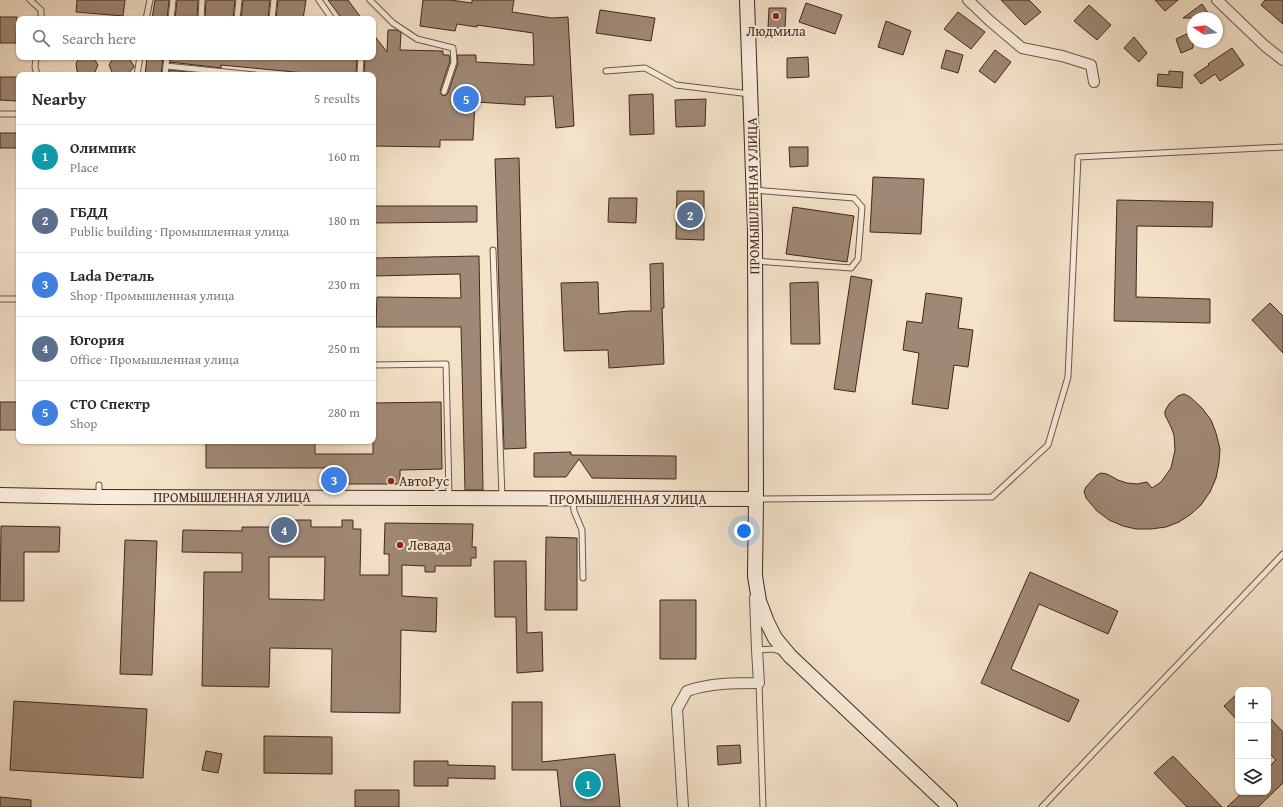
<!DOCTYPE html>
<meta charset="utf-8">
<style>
body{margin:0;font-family:"Gentium Book Plus",serif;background:#f2f2f3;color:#2b2b33}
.controls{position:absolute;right:12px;bottom:12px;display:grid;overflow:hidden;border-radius:8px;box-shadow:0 1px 3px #0004}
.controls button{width:36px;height:36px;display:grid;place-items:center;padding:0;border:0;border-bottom:1px solid #e1e1e2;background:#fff;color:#2b2b33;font:20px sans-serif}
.compass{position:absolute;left:1187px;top:12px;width:36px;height:36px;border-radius:50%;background:#fff;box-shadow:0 1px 3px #0004;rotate:283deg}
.you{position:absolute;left:744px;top:531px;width:14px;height:14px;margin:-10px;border:3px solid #fff;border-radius:50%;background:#1a73e8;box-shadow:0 0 0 6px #1a73e833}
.badge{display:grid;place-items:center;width:26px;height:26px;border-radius:50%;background:#d93025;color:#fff;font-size:13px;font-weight:700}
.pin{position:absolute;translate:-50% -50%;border:2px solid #fff;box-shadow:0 1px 4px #0006}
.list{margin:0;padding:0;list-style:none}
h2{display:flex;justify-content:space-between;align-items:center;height:52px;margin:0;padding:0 16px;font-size:17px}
h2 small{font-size:13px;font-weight:400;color:#7c7c81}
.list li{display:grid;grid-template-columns:26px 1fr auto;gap:12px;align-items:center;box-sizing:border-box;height:64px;padding:0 16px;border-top:1px solid #e1e1e2}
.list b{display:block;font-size:15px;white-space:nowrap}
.list p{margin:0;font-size:13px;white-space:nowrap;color:#7c7c81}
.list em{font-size:13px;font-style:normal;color:#7c7c81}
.icon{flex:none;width:22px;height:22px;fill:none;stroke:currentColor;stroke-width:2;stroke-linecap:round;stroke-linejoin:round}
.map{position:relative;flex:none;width:1283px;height:807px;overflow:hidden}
.search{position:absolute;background:#fff;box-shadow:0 1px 3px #0004;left:16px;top:16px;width:360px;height:44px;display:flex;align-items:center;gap:10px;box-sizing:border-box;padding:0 14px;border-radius:8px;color:#7c7c81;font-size:15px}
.panel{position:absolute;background:#fff;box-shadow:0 1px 3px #0004;left:16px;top:72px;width:360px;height:372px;border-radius:8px}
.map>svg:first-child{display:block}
.building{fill:#9f8875;stroke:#42271a;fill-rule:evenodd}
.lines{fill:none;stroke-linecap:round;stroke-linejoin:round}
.service-casing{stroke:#6e5646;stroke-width:7}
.minor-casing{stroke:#6e5646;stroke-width:12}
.secondary-casing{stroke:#42271a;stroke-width:16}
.service{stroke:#f8ecdc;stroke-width:5}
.minor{stroke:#f8ecdc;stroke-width:10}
.secondary{stroke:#f8ecdc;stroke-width:14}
.poi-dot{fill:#8f2418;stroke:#f8ecdc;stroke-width:1.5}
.labels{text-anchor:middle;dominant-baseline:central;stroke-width:4;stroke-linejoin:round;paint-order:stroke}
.poi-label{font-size:14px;fill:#42271a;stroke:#f8ecdc;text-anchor:start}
.street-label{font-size:14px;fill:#42271a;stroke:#f8ecdc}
</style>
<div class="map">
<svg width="1283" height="807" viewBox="0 0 1283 807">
<rect width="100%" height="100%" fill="#f4e2c9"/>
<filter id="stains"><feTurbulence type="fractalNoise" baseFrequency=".005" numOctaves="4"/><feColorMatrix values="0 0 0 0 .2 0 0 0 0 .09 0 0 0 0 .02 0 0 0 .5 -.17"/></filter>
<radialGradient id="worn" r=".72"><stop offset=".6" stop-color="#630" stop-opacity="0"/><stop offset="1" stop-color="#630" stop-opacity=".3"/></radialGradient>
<path class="building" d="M77,0H125L123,16L76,12Z
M155,0H169L167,19H152Z
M177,0H198L197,17L191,16L190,19H175Z
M206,0H235L233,19L205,18Z
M243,0H270L268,19H241Z
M278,0H306L303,19H276Z
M328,0H348L362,19H342Z
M423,0H450L472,3V0H514L512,12L552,18L568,17L574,126L556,128L553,96L525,97V105L475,102L473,140H440V147L373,146V75H364L365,57H373V34L387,52L388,30H397L401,33L400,50L443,51V55H449L450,61L440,91L441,94L443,96L446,95L448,93L458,63L457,55H476V62L534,65L533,33L477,25V27L457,24L455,31L420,26Z
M1001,0H1029L1041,12L1025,25Z
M1155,0H1178L1165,11Z
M1265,0H1283V24L1261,5Z
M806,3L842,15L835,34L799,22Z
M1202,4L1208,13L1201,18H1183Z
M1089,5L1111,25L1097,40L1074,21Z
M769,8H786L785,28H768Z
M600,10L655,18L651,41L596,33Z
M958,12L985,32L971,49L944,29Z
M0,17H17L16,43H0Z
M886,21L911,31L903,55L878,47Z
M1193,31V48L1181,53L1176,39Z
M1134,37L1147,53L1139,62L1124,48Z
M1232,48L1244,65L1220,81L1215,74L1201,84L1194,75L1209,65L1208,64Z
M946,50L963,55L958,73L941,68Z
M995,50L1011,62L995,83L979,71Z
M79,57H93L98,65L95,72L92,75H81L77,71L76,64Z
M114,57H128L134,66V67L127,75H115L112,72L109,65Z
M147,57H163L161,75H145Z
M171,57H357L356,75H326L221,65V68L170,62Z
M808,57L809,77L787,78V58Z
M170,70L215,75H169Z
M1169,71L1183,72L1182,88L1157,86L1158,74L1169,75Z
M0,77H18L17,101L0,100Z
M653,94L654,134L630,135L629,95Z
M706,99L705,126L676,127L675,100Z
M0,133H19V148H0Z
M789,147H808V166L790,167Z
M519,158L526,448L504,449L495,159Z
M873,177L924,179L921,234L870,232Z
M677,191H704V240L676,239Z
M609,198H637L636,223L608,222Z
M1117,200L1213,202L1212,227L1137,226L1136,297L1210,299V323L1114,321Z
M373,206H477V222L373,223Z
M793,207L854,216L847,262L786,254Z
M479,256L483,490H465L461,327H376L377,297L461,298L460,274L373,276V258Z
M663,263L664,308H662L664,364L609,368L608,350L564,351L561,283L598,282L599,314L629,311H651L650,264Z
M851,276L872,280L855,392L834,389Z
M818,282L820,344H791L790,283Z
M926,293L962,298L958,328L973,330L968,367L954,365L948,409L912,404L919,353L903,350L907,321L922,323Z
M1270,303L1283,316V353L1252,320Z
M1184,394L1190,397L1202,408L1211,420L1216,433L1220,449L1219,463L1216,478L1210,492L1201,505L1191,514L1179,522L1166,527L1151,529H1136L1123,526L1109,520L1097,511L1086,498L1084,491L1086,487L1097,475L1101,473L1107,474L1118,480L1127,483L1137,484L1147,482L1152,488L1161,482L1171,468L1175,450L1174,435L1171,427L1165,415V411L1169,404L1178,396Z
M0,402H19V430H0Z
M441,402L442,469L400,470V484H326V468H206V441H315V454H373V403Z
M571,452V455L676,456V479L592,478L579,459L566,477H534V453Z
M292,520H311V527H342V520H353V529H361L360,575H389V554H384L385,523L473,524L472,547H476V558H471V566H435V572H425V566L402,565V596L437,598L436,632L401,630L400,713L331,712L332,649L270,648L269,687L202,686L204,572H242V553L182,552L183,530L242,531V527H291ZM269,557H325L324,600L269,599Z
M1,526L60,527L59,552H24V601H0Z
M546,537L577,538V610H545Z
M125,540L157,541L152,675L120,674Z
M494,561H526L527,633L542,632L543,671L517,673L516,617H495Z
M1030,572L1118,611L1108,634L1039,604L1011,669L1079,700L1069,722L981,683Z
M660,600H696V659H660Z
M1238,693V721L1224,706Z
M14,701L147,709L143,778L10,770Z
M512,702H542V762L615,754L620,807H561L557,770H512Z
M1268,716L1283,732V783L1258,807H1227L1243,792H1268V768L1276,760L1268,752Z
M264,736L332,737V774L264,773Z
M740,745L741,763L718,765L717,746Z
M206,751L222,754L218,773L202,770Z
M1173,756L1222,807H1187L1154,773Z
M414,761H448V765L495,766V779L448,778V786H414Z
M355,790H399V807H355Z
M0,797L31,800V807H0Z"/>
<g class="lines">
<g class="service-casing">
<path id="service" d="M30,0L41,10V19
M319,0L332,19
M370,0L393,23L417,39L453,48L454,62L444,92
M146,19L150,0
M171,19L173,0
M201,19L202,0
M237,19L239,0
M272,19L274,0
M36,57L35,67L37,75
M166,66L255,75
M606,71L645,68L676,85L750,94
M137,75L140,57
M165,75L167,57
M360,75L361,57
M0,114H19
M754,190L854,198L862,207L858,259L851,268L756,261
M493,250L502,497
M0,299H19
M373,365L446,364L449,496
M99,496V485
M573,499L574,511L582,530L583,578
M757,499L992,497L1048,445L1068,377L1078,157L1283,147
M757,650L773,649L782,652
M759,683L763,807
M1042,807L1283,554"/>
</g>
<g class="minor-casing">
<path id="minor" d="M968,0L990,21L1022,48L1062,56L1091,65L1094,82
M1217,0L1265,46L1283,60
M683,807L677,709L687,691C710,683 734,683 759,683L757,650L755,598"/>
</g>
<g class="secondary-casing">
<path id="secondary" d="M747,0L755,232L756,499L755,576L759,601L767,622L775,638L790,656L950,807
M0,495L99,497L756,499"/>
</g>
<use href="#service" class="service"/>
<use href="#minor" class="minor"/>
<use href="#secondary" class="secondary"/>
</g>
<g class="poi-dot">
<circle cx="776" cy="16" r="4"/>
<circle cx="391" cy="481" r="4"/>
<circle cx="400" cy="545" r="4"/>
</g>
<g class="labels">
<g class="poi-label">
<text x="776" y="31" text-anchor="middle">Людмила</text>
<text x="399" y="481">АвтоРус</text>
<text x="408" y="545">Левада</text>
</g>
<g class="street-label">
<text transform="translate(753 196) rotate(-91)">ПРОМЫШЛЕННАЯ УЛИЦА</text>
<text x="232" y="497">ПРОМЫШЛЕННАЯ УЛИЦА</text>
<text x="628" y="499">ПРОМЫШЛЕННАЯ УЛИЦА</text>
</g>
</g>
<rect width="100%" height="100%" filter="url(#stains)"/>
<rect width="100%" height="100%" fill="url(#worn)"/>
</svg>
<div class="controls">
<button>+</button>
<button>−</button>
<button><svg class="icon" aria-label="layers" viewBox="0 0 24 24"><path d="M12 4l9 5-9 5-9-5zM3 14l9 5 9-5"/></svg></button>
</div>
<svg class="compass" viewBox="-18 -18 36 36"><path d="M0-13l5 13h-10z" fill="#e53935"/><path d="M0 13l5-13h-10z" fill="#7c7c81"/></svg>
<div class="you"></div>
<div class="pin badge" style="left:588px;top:784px;background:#0f9aa8">1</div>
<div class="pin badge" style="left:690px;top:215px;background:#5c6f8a">2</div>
<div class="pin badge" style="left:334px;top:480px;background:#3f7fe0">3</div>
<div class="pin badge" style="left:284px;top:530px;background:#5c6f8a">4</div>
<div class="pin badge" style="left:466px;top:99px;background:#3f7fe0">5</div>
<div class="search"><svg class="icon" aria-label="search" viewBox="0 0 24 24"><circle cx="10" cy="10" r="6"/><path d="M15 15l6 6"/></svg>Search here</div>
<section class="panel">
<h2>Nearby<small>5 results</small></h2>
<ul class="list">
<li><span class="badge" style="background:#0f9aa8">1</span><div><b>Олимпик</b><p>Place</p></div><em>160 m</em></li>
<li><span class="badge" style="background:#5c6f8a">2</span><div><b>ГБДД</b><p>Public building · Промышленная улица</p></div><em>180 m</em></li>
<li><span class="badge" style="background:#3f7fe0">3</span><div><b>Lada Dеталь</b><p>Shop · Промышленная улица</p></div><em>230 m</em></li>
<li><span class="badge" style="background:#5c6f8a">4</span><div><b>Югория</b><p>Office · Промышленная улица</p></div><em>250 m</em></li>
<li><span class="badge" style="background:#3f7fe0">5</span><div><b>СТО Спектр</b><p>Shop</p></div><em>280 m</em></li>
</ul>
</section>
</div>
